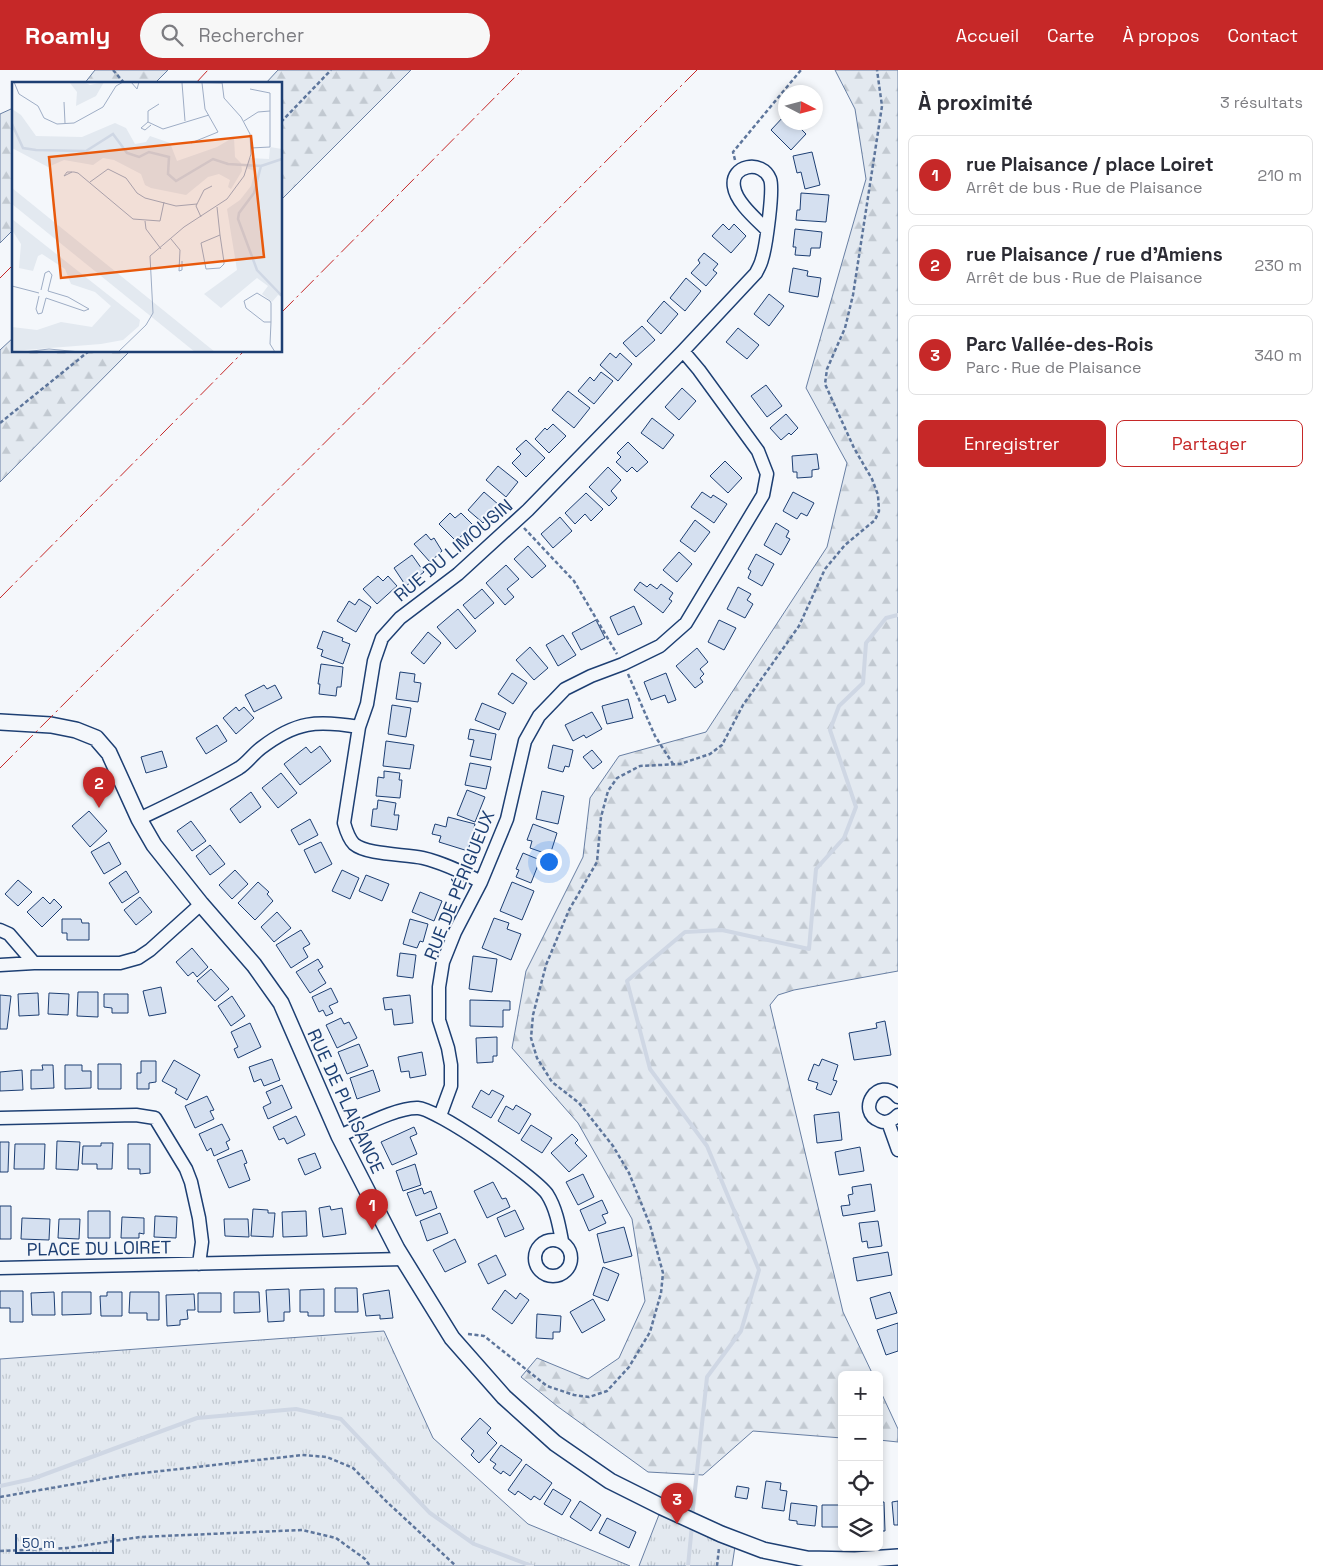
<!DOCTYPE html>
<html lang="fr">
<meta charset="utf-8">
<style>
body{margin:0;font-family:"Space Grotesk",sans-serif;background:#f7f7f7;color:#2b2b33}
.controls{position:absolute;right:15px;bottom:15px;display:grid;overflow:hidden;border-radius:8px;box-shadow:0 2px 8px #0003}
.controls button{width:45px;height:45px;display:grid;place-items:center;padding:0;border:0;border-bottom:1px solid #e1e1e2;background:#fff;color:#2b2b33;font:25px sans-serif}
.compass{position:absolute;left:778px;top:15px;width:45px;height:45px;border-radius:50%;background:#fff;box-shadow:0 2px 8px #0003;rotate:96deg}
.scale{position:absolute;left:15px;bottom:12px;width:99px;box-sizing:border-box;padding-left:5px;border:2px solid #1d3f73;border-top:0;font-size:14px;line-height:18px;white-space:nowrap;color:#1d3f73;-webkit-text-stroke:4px #f4f7fb;paint-order:stroke}
.you{position:absolute;left:548px;top:791px;width:18px;height:18px;margin:-12px;border:4px solid #fff;border-radius:50%;background:#1a73e8;box-shadow:0 0 0 8px #1a73e833}
.badge{display:grid;place-items:center;width:32px;height:32px;border-radius:50%;background:#c62828;color:#fff;font-size:16px;font-weight:700}
.pin{position:absolute;translate:-50% -41px;filter:drop-shadow(0 1px 2px #0008)}
.pin::after{content:'';position:absolute;top:26px;width:18px;height:15px;background:inherit;clip-path:polygon(0 0,100% 0,50% 100%)}
.list{margin:0;padding:0;list-style:none}
h2{display:flex;justify-content:space-between;align-items:center;height:65px;margin:0;padding:0 20px;font-size:21px}
h2 small{font-size:16px;font-weight:400;color:#7c7c81}
.list li{display:grid;grid-template-columns:32px 1fr auto;gap:15px;align-items:center;box-sizing:border-box;height:80px;margin:0 10px 10px;padding:0 10px;border:1px solid #e1e1e2;border-radius:8px}
.list b{display:block;font-size:19px;white-space:nowrap}
.list p{margin:0;font-size:16px;white-space:nowrap;color:#7c7c81}
.list em{font-size:16px;font-style:normal;color:#7c7c81}
.actions{display:flex;gap:10px;padding:15px 20px}
.actions a{flex:1;padding:11px 0;border:1px solid #c62828;border-radius:8px;text-align:center;font-size:18px;color:#c62828}
.actions .main{background:#c62828;color:#fff}
.icon{flex:none;width:28px;height:28px;fill:none;stroke:currentColor;stroke-width:2;stroke-linecap:round;stroke-linejoin:round}
.map{position:relative;flex:none;width:898px;height:1496px;overflow:hidden}
header{display:flex;align-items:center;gap:30px;box-sizing:border-box;height:70px;padding:0 25px;background:#c62828;color:#fff}
header strong{font-size:24px}
nav{display:flex;gap:28px;margin-inline-start:auto;font-size:18px}
.search{width:350px;height:45px;background:#f7f7f7;display:flex;align-items:center;gap:12px;box-sizing:border-box;padding:0 18px;border-radius:28px;color:#7c7c81;font-size:19px}
main{display:flex}
aside{flex:1;background:#fff}
.map>svg:first-child{display:block}
.forest{fill:url(#forest-firs);stroke:#687fa3}
.park{fill:url(#park-tufts);stroke:#687fa3}
.lines{fill:none;stroke-linecap:round;stroke-linejoin:round}
.stream{stroke:#cfd7e4;stroke-width:4}
.building{fill:#d5e0f0;stroke:#1d3f73}
.minor-casing{stroke:#1d3f73;stroke-width:15}
.tertiary-casing{stroke:#1d3f73;stroke-width:18}
.path{stroke:#5e769c;stroke-width:2.5;stroke-dasharray:4 2.5;stroke-linecap:butt}
.minor{stroke:#f4f7fb;stroke-width:12}
.tertiary{stroke:#f4f7fb;stroke-width:15}
.power{stroke:#c62828;stroke-width:1;stroke-dasharray:18 4 2.5 4;stroke-linecap:butt}
.labels{text-anchor:middle;dominant-baseline:central;stroke-width:4;stroke-linejoin:round;paint-order:stroke}
.street-label{font-size:18px;fill:#1d3f73;stroke:#f4f7fb}
.inset-river{fill:none;stroke:#cfd7e4;stroke-width:2.5}
.inset-road{fill:none;stroke:#9eadc5;stroke-width:1}
.view{fill:#e8590c;fill-opacity:0.15;stroke:#e8590c;stroke-width:2.5}
.inset-edge{fill:none;stroke:#1d3f73;stroke-width:2.5}
</style>
<header>
<strong>Roamly</strong>
<div class="search"><svg class="icon" aria-label="search" viewBox="0 0 24 24"><circle cx="10" cy="10" r="6"/><path d="M15 15l6 6"/></svg>Rechercher</div>
<nav><a>Accueil</a><a>Carte</a><a>À propos</a><a>Contact</a></nav>
</header>
<main>
<div class="map">
<svg width="898" height="1496" viewBox="0 0 898 1496">
<defs>
<pattern id="forest-firs" width="22" height="20" patternUnits="userSpaceOnUse" patternTransform="scale(1.25)"><rect width="22" height="20" fill="#e3e9f0"/><path d="M5 1l3.5 6h-7zM16 11l3.5 6h-7z" fill="#c2c9d1"/></pattern>
<pattern id="park-tufts" width="24" height="20" patternUnits="userSpaceOnUse" patternTransform="scale(1.25)"><rect width="24" height="20" fill="#e3e9f0"/><path d="M3 7l-1-3M5 7V3M7 7l1-3M15 17l-1-3M17 17v-4M19 17l1-3" fill="none" stroke="#c2c9d1"/></pattern>
</defs>
<rect width="100%" height="100%" fill="#f4f7fb"/>
<path class="forest" d="M95,0H168L154,14H84Z
M278,0H411L281,130V14H265Z
M835,0H898V901L794,920L778,925L770,935L843,1242L873,1305H842V1368L753,1361L703,1405L648,1402L557,1336L521,1307L537,1288L588,1309L619,1288L645,1231L632,1149L578,1053L512,978L526,901L583,787L590,728L619,686L706,662L827,477L847,393L806,318L866,109L855,39Z
M11,39H14V159L0,173V44Z
M14,267V281H130L0,412V280Z
M879,1318L898,1359V1372L879,1370Z"/>
<path class="park" d="M384,1261L433,1368L528,1454L630,1496H0V1289Z
M662,1437L736,1470L732,1496H639Z"/>
<g class="lines">
<path class="stream" d="M0,1416L32,1409L197,1348L296,1339L341,1349L430,1443L474,1474L532,1496
M692,1448L707,1307L741,1261L759,1200L707,1076L650,999L627,911L685,862L722,860L809,879L816,799L844,768L856,737L830,660L839,636L863,613L866,573L886,548L898,545
M688,1496L692,1455"/>
</g>
<path class="building" d="M785,45L786,52H794L806,64L791,80L771,60Z
M812,82L820,115L805,119L801,102L797,103L793,86Z
M801,123L829,125L826,152L796,150L797,140H800Z
M723,154L729,160L734,154L746,166L731,183L712,166Z
M795,159L822,162L820,178H811L810,186L795,185L796,177H793Z
M704,183L718,194L713,200L717,203L706,216L691,203L700,193L698,190Z
M793,198L808,201L807,206L821,208L818,227L789,222Z
M686,208L701,221L685,241L670,228Z
M769,224L784,236L769,256L754,244Z
M664,231L678,244L661,264L647,251Z
M642,256L655,270L636,287L623,273Z
M738,258L759,275L747,289L726,272Z
M610,283L616,288L620,283L632,294L618,311L600,295Z
M601,302L613,311L594,334L578,321L590,307L594,311Z
M766,315L782,336L767,347L751,326Z
M682,318L696,331L679,350L665,337Z
M568,321L590,338L574,358L552,340Z
M786,344L798,358L791,365L789,363L781,370L770,358Z
M652,348L674,365L663,379L641,363Z
M553,354L566,366L549,383L535,369L545,358L547,360Z
M526,370L545,388L526,407L512,393L521,384L516,379Z
M628,372L648,392L637,402L632,397L627,402L616,392L621,387L617,383Z
M817,384L819,399L812,400V407L797,408V402H793L792,386Z
M725,391L742,408L728,423L710,406Z
M498,396L518,412L506,427L486,410Z
M608,397L621,410L611,421L617,428L609,436L589,417Z
M484,422L499,435L483,453L468,440Z
M702,422L711,428L713,425L727,434L714,453L691,437Z
M793,422L814,433L807,446L801,443L797,449L783,441Z
M586,423L603,439L591,451L585,444L575,454L565,443Z
M450,443L455,448L461,443L473,455L456,471L439,454Z
M560,447L572,461L553,478L541,464Z
M695,450L710,462L695,482L680,471Z
M776,453L789,461L786,467L790,469L781,485L764,475Z
M426,464L431,470L434,468L442,481L430,492L414,474Z
M528,476L546,496L532,508L514,489Z
M679,482L692,494L677,512L663,500Z
M756,484L774,494L762,516L748,508L751,501L748,499Z
M412,485L424,502L406,516L394,498Z
M506,495L519,509L507,519L514,527L505,535L486,513Z
M378,506L383,511L388,506L397,516L377,534L363,519Z
M640,512L647,517L650,514L657,519L661,514L673,523L669,529L672,531L663,543L634,520Z
M738,517L751,524L747,530L753,534L745,548L727,539Z
M482,519L494,533L475,549L463,535Z
M359,529L371,537L356,562L337,551L349,531L355,535Z
M634,536L642,554L618,565L610,547Z
M458,539L476,561L456,579L437,557Z
M596,550L605,568L581,580L572,563Z
M719,550L736,558L724,580L708,572Z
M323,561L343,568L342,571L350,574L343,594L321,586L323,580L317,578Z
M428,562L441,573L424,594L411,583Z
M563,565L576,585L558,596L546,575Z
M530,577L548,598L534,610L516,590Z
M697,578L708,592L700,599L704,604L700,608L703,612L695,618L676,596Z
M321,594L343,597L341,617H337L336,626L319,624L320,614H318Z
M400,602L415,604L414,612L421,613L418,632L396,629Z
M512,603L527,613L513,634L498,624Z
M666,603L676,630L668,633L665,625L651,630L644,612Z
M264,615L267,619L275,615L282,628L254,642L245,625Z
M628,629L633,648L607,654L602,636Z
M482,633L506,643L499,660L475,650Z
M392,635L411,638L406,667L388,664Z
M236,637L239,641L244,637L254,648L236,664L223,648Z
M592,642L602,659L586,668L584,665L573,671L565,655Z
M217,655L227,671L206,684L196,668Z
M470,659L496,664L491,690L470,686L474,670L468,669Z
M386,671L414,675L410,699L383,696Z
M553,675L573,680L569,697L565,696L563,702L548,698Z
M320,676L331,691L300,715L284,694L306,677L311,683Z
M592,680L602,692L593,699L583,687Z
M162,681L167,697L146,703L141,687Z
M470,693L491,697L486,719L465,715Z
M384,701L400,703L399,710H402L400,728L376,726L378,707L384,708Z
M281,703L297,723L278,738L262,718Z
M467,720L485,727L475,752L457,745Z
M542,721L564,726L558,754L536,749Z
M251,722L261,737L240,753L230,739Z
M378,730L396,733L394,745H399L397,760L371,756L373,739H377Z
M89,741L107,761L90,777L72,756Z
M448,747L475,754L468,781L439,772L441,766L432,764L435,754L446,757Z
M310,749L318,765L299,775L291,760Z
M191,751L206,771L192,781L177,761Z
M533,754L557,763L550,785L530,778L532,771L527,770Z
M109,772L121,794L104,804L91,782Z
M321,772L332,794L315,803L304,780Z
M210,775L225,794L210,805L196,786Z
M523,783L540,790L531,813L516,807L519,800L516,799Z
M235,800L248,814L232,829L219,815Z
M342,800L359,808L350,829L332,821Z
M126,801L139,822L122,833L109,813Z
M366,805L389,814L382,831L359,821Z
M18,810L32,822L18,836L5,824Z
M258,812L269,822L267,824L273,831L255,850L238,833Z
M512,812L534,821L522,850L500,841Z
M420,822L442,831L434,851L412,842Z
M43,827L50,834L54,829L62,837L42,857L27,842Z
M140,827L152,842L136,855L124,840Z
M277,842L291,858L274,872L261,857Z
M494,848L509,853L507,859L521,864L511,890L482,878Z
M62,849H81L82,853H89V870H67V863H62Z
M410,849L428,854L423,872L420,871L417,878L403,874Z
M301,860L310,874L303,878L308,887L291,898L276,875Z
M192,878L208,897L197,907L193,902L188,906L176,892Z
M400,883L416,885L413,908L397,906Z
M473,886L497,889L492,922L469,919Z
M318,889L323,897L318,900L326,913L310,923L296,902Z
M211,899L229,919L215,931L197,911Z
M161,917L166,943L149,946L143,921Z
M331,918L338,932L329,936L333,943L326,946L323,940L319,942L312,927Z
M78,922H98V947L77,946Z
M38,923L39,945L19,946L18,924Z
M49,923L69,924L68,945L48,944Z
M104,924H128V943H112V938L104,937Z
M0,925L11,926L7,959H0Z
M410,925L413,953L394,955L392,939L385,940L383,928Z
M232,926L245,946L231,956L218,936Z
M470,930L510,931V940H503V957L470,956Z
M341,948L344,954L349,952L357,968L337,978L326,955Z
M885,951L891,985L854,990L849,963L877,958L876,953Z
M250,953L261,977L238,988L234,979L238,977L231,962Z
M497,967V986H493V992L477,993L476,968Z
M359,974L368,996L347,1004L338,982Z
M422,982L426,1005L410,1008L409,1001L401,1002L398,987Z
M272,989L280,1010L264,1016L261,1009L254,1012L249,997Z
M822,989L838,995L833,1010L837,1011L831,1025L816,1019L818,1013L808,1010L814,994L819,996Z
M174,990L200,1005L187,1030L175,1023L177,1019L162,1011Z
M141,991H156V1012L149,1013V1019H137V1003H141Z
M98,994H121V1019H98Z
M42,995H53L54,1018L31,1019V1000H43Z
M65,995H82V1001H91V1018L65,1019Z
M22,1000L23,1020L0,1021V1002Z
M373,1000L380,1021L357,1029L350,1008Z
M282,1015L292,1038L268,1049L263,1037L271,1033L266,1022Z
M481,1020L489,1025L492,1020L504,1026L491,1048L472,1037Z
M207,1026L214,1040L210,1041L214,1049L195,1058L185,1036Z
M516,1035L531,1044L519,1064L498,1051L506,1036L513,1040Z
M839,1042L842,1070L817,1073L814,1045Z
M296,1046L305,1065L287,1074L284,1068L279,1070L273,1057Z
M222,1054L230,1070L226,1072L229,1079L214,1086L211,1078L207,1081L199,1064Z
M531,1055L552,1068L542,1083L521,1070Z
M414,1057L417,1064L410,1067L417,1084L392,1095L381,1072Z
M572,1064L578,1070L575,1073L587,1086L569,1102L551,1083Z
M57,1071L80,1072L78,1100L56,1099Z
M0,1072H9L8,1102H0Z
M101,1073H113L112,1099H97V1094H82L83,1076H101Z
M15,1074H45L44,1099H14Z
M128,1074H150V1103L140,1104V1099H128Z
M860,1077L864,1101L839,1105L835,1082Z
M242,1080L247,1093L244,1094L250,1110L229,1118L217,1090Z
M315,1083L321,1098L305,1105L298,1089Z
M415,1094L421,1115L403,1121L396,1101Z
M583,1104L594,1127L578,1135L566,1112Z
M493,1112L502,1129L506,1128L510,1137L487,1148L474,1121Z
M871,1114L875,1141L843,1146L841,1136L850,1135L848,1125L853,1124L852,1117Z
M422,1118L424,1124L431,1121L437,1138L416,1146L407,1123Z
M602,1130L608,1143L602,1145L606,1153L589,1161L580,1140Z
M0,1136H11V1169H0Z
M330,1136L331,1140L342,1138L346,1164L323,1167L319,1138Z
M253,1139L268,1140V1143H275L273,1167L251,1166Z
M515,1140L524,1159L505,1167L497,1148Z
M88,1141H110V1168H88Z
M306,1141L307,1166L283,1167L282,1142Z
M440,1143L448,1163L427,1171L420,1151Z
M155,1146L177,1147L176,1168L154,1167Z
M122,1147L144,1148V1164L139,1163V1168H121Z
M22,1148L50,1149L49,1170L21,1169Z
M59,1149H80L79,1169L58,1168Z
M224,1149H248L249,1167L225,1166Z
M878,1151L882,1176L868,1178L867,1171L862,1172L859,1153Z
M624,1157L632,1186L604,1193L597,1164Z
M455,1169L466,1192L445,1202L433,1180Z
M888,1182L892,1205L857,1211L853,1188Z
M496,1185L506,1205L488,1214L478,1194Z
M603,1197L619,1204L608,1231L593,1225Z
M335,1218H357L358,1242H335Z
M289,1219L290,1242H284V1251L268,1252L266,1220Z
M324,1219V1246H308V1242H300V1220Z
M389,1220L393,1248L380,1249V1245L366,1246L363,1224Z
M505,1220L516,1229L520,1223L529,1230L512,1254L492,1239Z
M0,1221H23V1252H10V1238H0Z
M54,1222L55,1245H32L31,1223Z
M62,1222H91V1244L62,1245Z
M107,1222H122V1246H101L100,1226H107Z
M130,1222H159V1250H147V1243H129Z
M234,1222H259L260,1242L234,1243Z
M890,1222L897,1243L876,1249L870,1228Z
M198,1223H221V1242H198Z
M194,1224L195,1240H187L188,1249L180,1250V1255L167,1256L166,1225Z
M593,1229L605,1250L582,1263L570,1242Z
M537,1244L561,1246L560,1262H553V1269L536,1268Z
M898,1253V1281L886,1285L877,1260Z
M480,1348L491,1358L487,1363L497,1373L479,1393L471,1385L474,1381L461,1369Z
M501,1375L522,1390L510,1406L503,1401L501,1404L493,1398L496,1394L490,1390Z
M526,1394L552,1413L540,1430L534,1426L531,1430L518,1421L515,1425L508,1420Z
M766,1411L781,1413L780,1420L787,1421L784,1441L762,1438Z
M737,1416L749,1418L747,1429L735,1427Z
M553,1419L571,1430L562,1445L544,1434Z
M839,1429H842V1457H822V1435H839Z
M580,1431L601,1445L591,1461L570,1447Z
M898,1431V1455H894L892,1432Z
M879,1432H884L885,1461H879Z
M791,1433L817,1436L815,1456L797,1454V1451L789,1450Z
M607,1448L636,1462L629,1478L599,1463Z"/>
<g class="lines">
<g class="minor-casing">
<path id="minor" d="M139,749C172,733 207,717 239,698C247,693 253,684 261,678C296,651 317,650 359,657
M481,812C462,802 444,793 423,788C405,784 367,785 354,774C349,769 346,760 344,753L359,657L367,634L374,591L382,568L400,548L458,504L528,440L683,281L756,203C758,199 761,194 762,189C766,177 774,119 770,109C762,89 730,95 734,117C736,132 756,149 766,159
M0,860L9,864L34,893
M0,895L34,893H120L138,888L150,880L201,834
M898,1027C878,1004 855,1042 880,1051C887,1054 893,1050 898,1045
M440,1046L451,1016V995L448,978L439,950V917L443,892L455,862L481,812L507,749L525,671L539,646L565,619L591,606L623,594L660,576L686,553L763,425L767,404L758,381L699,300L683,281
M0,1048L136,1045L155,1048L186,1099L191,1112L199,1148L202,1172L199,1194
M888,1052L898,1080
M339,1066C359,1058 397,1037 418,1038C437,1039 534,1106 547,1124C556,1138 559,1155 562,1171
M535 1188a18 18 0 1 1 36 0a18 18 0 1 1-36 0Z
M0,1198L404,1189"/>
</g>
<g class="tertiary-casing">
<path id="tertiary" d="M0,652L51,655L76,660L96,668L109,683L139,749L154,775L201,834L254,895L281,933L339,1066L397,1179L452,1268L504,1327L555,1373L610,1411L662,1437L721,1464L763,1480L807,1489L855,1490L898,1487"/>
</g>
<path class="path" d="M113,0L125,14
M281,52L331,0
M735,90L733,82L801,0
M0,353L89,281
M524,458L574,511L617,584
M628,604L655,666L673,694
M468,1264L484,1266L547,1316L574,1325L589,1327L607,1321L629,1297L650,1262L661,1223L663,1203L650,1155L629,1103L613,1076L579,1033L552,1012L537,988L531,968L533,945L546,895L569,840L597,792L601,747L608,721L617,708L640,696L680,694L710,684L722,675L743,635L799,556L825,499L845,475L875,450L879,441L878,425L872,409L854,378L825,314L827,299L845,258L853,225L882,36L877,0
M0,1427L126,1405L302,1385L327,1387L353,1398L387,1432L456,1496
M0,1481L67,1478L140,1467L302,1460L336,1468L365,1489L370,1496
M717,1496L719,1478"/>
<use href="#minor" class="minor"/>
<use href="#tertiary" class="tertiary"/>
<path class="power" d="M195,14L208,0
M0,208L14,194
M281,243L522,0
M0,528L244,281
M0,698L697,0"/>
</g>
<g class="labels">
<g class="street-label">
<text transform="translate(453 480) rotate(-40)">RUE DU LIMOUSIN</text>
<text transform="translate(459 815) rotate(-68)">RUE DE PÉRIGUEUX</text>
<text transform="translate(346 1031) rotate(65)">RUE DE PLAISANCE</text>
<text transform="translate(99 1178) rotate(-1)">PLACE DU LOIRET</text>
</g>
</g>
<g transform="translate(12 12)">
<rect width="270" height="270" fill="#f4f7fb"/>
<path d="M46,0H72L78,3L92,0L84,14L64,24L65,10L58,1ZM0,27L9,33L24,54L70,55L103,41L114,46L123,62L134,60L138,54L158,61L165,79L205,65L222,55L223,75L229,81L230,89L219,107L216,105L218,98L207,92L196,95L174,113L139,106L133,103L129,92L102,78L91,76L81,83L52,78L36,85L0,66ZM0,106L203,270H183L0,122ZM0,137L128,238L127,244L111,258L89,262L0,269V245L25,248L49,240L80,245L99,224L83,210L59,202L53,187L30,172L26,174L21,189L7,186L9,162L0,148Z" fill="#e3e9f0"/>
<path d="M258,65L270,67V215L266,213L260,220L250,212L256,204L245,196L209,226L192,212L225,188L215,127L228,118L239,104L243,89L234,86L238,76L257,77Z" fill="#e3e9f0"/>
<path class="inset-river" d="M0,42L11,66L24,68L74,69L101,52L115,71L127,75L137,70L157,75L156,92L164,99L201,77L216,82L249,84L242,111L227,131L226,137L245,188L270,214M249,84L270,77"/>
<path class="inset-road" d="M2,0L7,12L26,24L32,36L45,42L62,41L91,25L104,4L111,0M119,0L125,7L127,0M155,0L210,1M170,1L173,39M238,7L258,11V65L239,66M52,20L53,41M147,22L136,29V40L151,47L197,33M232,39L246,30L258,29M136,40L129,46L133,48L139,43M179,61L206,50L193,27L190,1M60,90L52,94L55,90H62L66,91L121,137L148,139L152,120M78,100L96,87L114,96L125,111L133,116L164,124L185,122M205,125L208,153L212,180V182L208,186L194,187L189,161L208,153M189,135L184,124L192,108L200,104M133,139L134,147L149,167M159,157L168,168L167,189L170,188V179M0,204L27,211M27,214L24,227L26,232L30,231L34,216L72,229L77,227L56,215L36,209L40,193L37,189L33,191L29,208M259,240H252L234,226L232,219L245,211L258,219L259,221V240L258,262L263,270M12,270L37,267L68,270M106,270L134,243L141,231L138,174L172,145L215,117L232,94L239,72L238,52L229,35L212,16L210,0"/>
<path class="view" d="M239,54L252,175L49,196L37,75Z"/>
<rect width="270" height="270" class="inset-edge"/>
</g>
</svg>
<div class="controls">
<button>+</button>
<button>−</button>
<button><svg class="icon" aria-label="locate" viewBox="0 0 24 24"><circle cx="12" cy="12" r="6"/><path d="M12 2v4M12 18v4M2 12h4M18 12h4"/></svg></button>
<button><svg class="icon" aria-label="layers" viewBox="0 0 24 24"><path d="M12 4l9 5-9 5-9-5zM3 14l9 5 9-5"/></svg></button>
</div>
<svg class="compass" viewBox="-18 -18 36 36"><path d="M0-13l5 13h-10z" fill="#e53935"/><path d="M0 13l5-13h-10z" fill="#7c7c81"/></svg>
<div class="scale">50 m</div>
<div class="you"></div>
<div class="pin badge" style="left:372px;top:1160px">1</div>
<div class="pin badge" style="left:99px;top:738px">2</div>
<div class="pin badge" style="left:677px;top:1454px">3</div>
</div>
<aside>
<h2>À proximité<small>3 résultats</small></h2>
<ul class="list">
<li><span class="badge">1</span><div><b>rue Plaisance / place Loiret</b><p>Arrêt de bus · Rue de Plaisance</p></div><em>210 m</em></li>
<li><span class="badge">2</span><div><b>rue Plaisance / rue d'Amiens</b><p>Arrêt de bus · Rue de Plaisance</p></div><em>230 m</em></li>
<li><span class="badge">3</span><div><b>Parc Vallée-des-Rois</b><p>Parc · Rue de Plaisance</p></div><em>340 m</em></li>
</ul>
<div class="actions"><a class="main">Enregistrer</a><a>Partager</a></div>
</aside>
</main>
